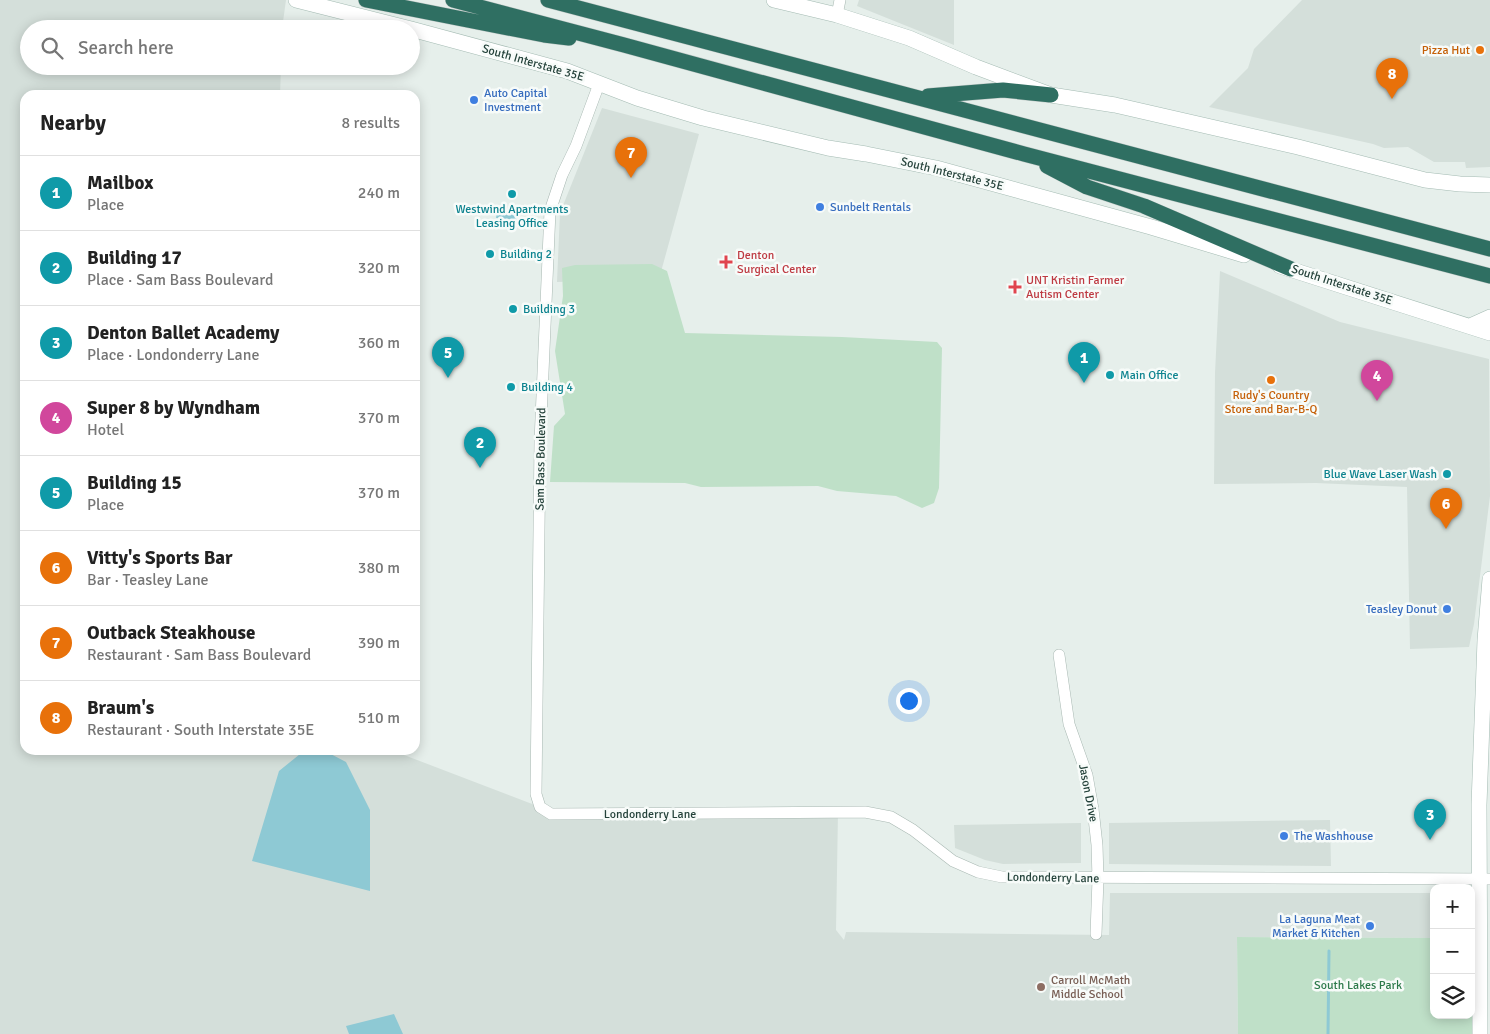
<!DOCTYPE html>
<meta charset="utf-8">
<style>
body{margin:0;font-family:Signika,sans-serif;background:#f6f6f6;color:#222}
.controls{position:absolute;right:15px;bottom:15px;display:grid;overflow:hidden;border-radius:10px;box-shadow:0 2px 12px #0003}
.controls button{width:45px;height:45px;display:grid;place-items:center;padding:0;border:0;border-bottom:1px solid #e0e0e0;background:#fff;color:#222;font:25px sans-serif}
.you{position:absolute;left:908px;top:700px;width:18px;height:18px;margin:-12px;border:4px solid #fff;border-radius:50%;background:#1a73e8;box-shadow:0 0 0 8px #1a73e833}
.badge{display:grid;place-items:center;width:32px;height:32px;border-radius:50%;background:#804e3d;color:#fff;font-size:16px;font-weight:700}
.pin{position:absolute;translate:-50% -41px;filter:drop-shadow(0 1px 2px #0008)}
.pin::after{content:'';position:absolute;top:26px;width:18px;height:15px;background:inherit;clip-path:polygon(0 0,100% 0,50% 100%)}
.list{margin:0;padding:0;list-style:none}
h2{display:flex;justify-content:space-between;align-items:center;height:65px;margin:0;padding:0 20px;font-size:21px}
h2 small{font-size:16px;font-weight:400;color:#767676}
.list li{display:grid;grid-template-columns:32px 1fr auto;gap:15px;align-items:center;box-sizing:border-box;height:75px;padding:0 20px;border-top:1px solid #e0e0e0}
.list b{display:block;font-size:19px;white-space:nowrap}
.list p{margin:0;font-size:16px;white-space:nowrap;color:#767676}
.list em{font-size:16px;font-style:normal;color:#767676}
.icon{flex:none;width:28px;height:28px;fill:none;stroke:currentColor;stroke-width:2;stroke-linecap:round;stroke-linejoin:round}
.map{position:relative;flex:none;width:1490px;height:1034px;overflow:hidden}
.search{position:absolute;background:#fff;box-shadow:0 2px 12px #0003;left:20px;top:20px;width:400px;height:55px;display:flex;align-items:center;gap:12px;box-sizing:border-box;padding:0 18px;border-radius:28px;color:#767676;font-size:19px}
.panel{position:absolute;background:#fff;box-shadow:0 2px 12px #0003;left:20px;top:90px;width:400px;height:665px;border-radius:15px}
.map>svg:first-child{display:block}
.built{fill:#d4dfda}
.green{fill:#bfe0c8}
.water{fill:#8ec9d4}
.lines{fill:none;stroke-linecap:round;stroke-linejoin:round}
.stream{stroke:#8ec9d4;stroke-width:3}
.street-casing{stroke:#a8b8b2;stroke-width:12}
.secondary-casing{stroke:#a4bbb3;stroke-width:16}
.highway-casing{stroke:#c2cac8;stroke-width:16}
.street{stroke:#fff;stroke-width:11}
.secondary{stroke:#fff;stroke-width:15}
.highway{stroke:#2f6f62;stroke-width:15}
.food-dot{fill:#e8710a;stroke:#f7fbf9;stroke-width:2}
.shop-dot{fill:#3f7fe0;stroke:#f7fbf9;stroke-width:2}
.culture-dot{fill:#0f9aa8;stroke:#f7fbf9;stroke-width:2}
.health-dot{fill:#e0444e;stroke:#f7fbf9;stroke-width:2}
.education-dot{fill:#8d6e63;stroke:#f7fbf9;stroke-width:2}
.labels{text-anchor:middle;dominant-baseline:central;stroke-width:5;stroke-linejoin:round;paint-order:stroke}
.food-label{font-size:12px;fill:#c56008;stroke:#f7fbf9;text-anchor:end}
.street-label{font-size:12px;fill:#24423a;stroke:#f7fbf9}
.shop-label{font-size:12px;fill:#366cbe;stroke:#f7fbf9;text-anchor:start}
.culture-label{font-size:12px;fill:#0d838f;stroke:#f7fbf9;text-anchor:start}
.health-label{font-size:12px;fill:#be3a42;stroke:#f7fbf9;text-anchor:start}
.education-label{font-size:12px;fill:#785e54;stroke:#f7fbf9;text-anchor:start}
.park-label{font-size:12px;fill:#2d7a4b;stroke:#f7fbf9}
</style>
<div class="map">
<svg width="1490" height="1034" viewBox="0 0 1490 1034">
<rect width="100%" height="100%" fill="#e6efeb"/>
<path class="built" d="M0,0H286L282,29H29V66H281L280,95H25V750H391L540,807L551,814L838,812L836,930L844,940L846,932L1109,935L1110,893H1434V938L1237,937L1238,1034H0Z
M859,0H954V45L857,6Z
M1302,0H1490V167L1466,168L1465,162H1434L1408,147L1384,148L1373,144L1209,107L1248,68L1254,49Z
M602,108L699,134L659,279L557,282L560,213Z
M1220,271L1340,322L1489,359L1490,496L1474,624L1469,647L1410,649L1407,487L1316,483L1214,484L1215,373Z
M1330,820L1331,866L1109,864V823Z
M1081,823V863L1003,864L985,860L955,848L954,825Z"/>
<path class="green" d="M652,264L667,271L685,333L842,337L937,342L942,348L939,488L934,503L922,508L896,496L837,491L818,486L701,487L685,483L550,482L554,426L565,414L555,351L563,296L562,268L575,265Z
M1237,937L1434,938V1015H1471V938H1479V1034H1238Z"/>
<path class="water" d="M502,208L507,209L506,213L516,215L514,225L504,222V220L496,218L497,213L501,214Z
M305,750H323L346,762L370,810V891L252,861L279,771Z
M394,1014L403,1034H349L346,1026Z"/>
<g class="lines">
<path class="stream" d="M1328,1034L1329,951"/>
<g class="street-casing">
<path id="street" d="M837,15L840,0
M599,84L576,146L562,175L550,211L540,442L536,794L540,807L551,814L865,812L891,817L913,830L953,861L978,872L1002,877L1490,879
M1059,655L1069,724L1087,775L1093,809L1097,845L1098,879L1096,934"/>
</g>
<g class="secondary-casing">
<path id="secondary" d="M296,0L411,29
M774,0L837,15L909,38L976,67L1051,95L1115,105L1298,147L1425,180L1460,184L1490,185
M411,29L567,71L637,98L703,118L828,148L866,154L936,168L1151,227L1244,255
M1280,266L1490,333
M1470,326L1490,317
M1480,1034L1479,805L1485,640L1490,579"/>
</g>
<g class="highway-casing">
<path id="highway" d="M366,0L544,35L569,38
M453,0L624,45L1024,154L1490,276
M548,0L1490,249
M928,96L1003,90L1051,95
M1047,166L1087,187L1144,206L1291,269"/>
</g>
<use href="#street" class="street"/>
<use href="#secondary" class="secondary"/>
<use href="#highway" class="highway"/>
</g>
<g class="food-dot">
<circle cx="1480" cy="50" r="5"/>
<circle cx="1271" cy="380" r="5"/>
</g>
<g class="shop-dot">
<circle cx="474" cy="100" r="5"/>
<circle cx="820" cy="207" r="5"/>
<circle cx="1447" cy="609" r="5"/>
<circle cx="1284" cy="836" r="5"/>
<circle cx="1370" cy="926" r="5"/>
</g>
<g class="culture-dot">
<circle cx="512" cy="194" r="5"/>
<circle cx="490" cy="254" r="5"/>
<circle cx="513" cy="309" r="5"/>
<circle cx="1110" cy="375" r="5"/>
<circle cx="511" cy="387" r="5"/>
<circle cx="1447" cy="474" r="5"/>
</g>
<g class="health-dot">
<path d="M723.5 254.5h5v5h5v5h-5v5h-5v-5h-5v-5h5z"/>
<path d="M1012.5 279.5h5v5h5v5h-5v5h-5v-5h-5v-5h5z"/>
</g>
<circle class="education-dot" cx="1041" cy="987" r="5"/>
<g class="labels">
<g class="food-label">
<text x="1470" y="50">Pizza Hut</text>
<text x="1271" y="395" text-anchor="middle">Rudy's Country<tspan x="1271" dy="14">Store and Bar-B-Q</tspan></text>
</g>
<g class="street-label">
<text transform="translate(533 63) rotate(16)">South Interstate 35E</text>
<text transform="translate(952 174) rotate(14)">South Interstate 35E</text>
<text transform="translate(1342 285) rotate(18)">South Interstate 35E</text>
<text transform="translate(541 459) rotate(-89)">Sam Bass Boulevard</text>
<text transform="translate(1088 793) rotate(79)">Jason Drive</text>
<text x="650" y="814">Londonderry Lane</text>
<text transform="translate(1053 878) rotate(1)">Londonderry Lane</text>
</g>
<g class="shop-label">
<text x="484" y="93">Auto Capital<tspan x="484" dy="14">Investment</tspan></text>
<text x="830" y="207">Sunbelt Rentals</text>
<text x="1437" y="609" text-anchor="end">Teasley Donut</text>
<text x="1294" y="836">The Washhouse</text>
<text x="1360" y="919" text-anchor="end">La Laguna Meat<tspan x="1360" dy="14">Market &amp; Kitchen</tspan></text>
</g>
<g class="culture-label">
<text x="512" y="209" text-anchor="middle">Westwind Apartments<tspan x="512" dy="14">Leasing Office</tspan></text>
<text x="500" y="254">Building 2</text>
<text x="523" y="309">Building 3</text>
<text x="1120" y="375">Main Office</text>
<text x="521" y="387">Building 4</text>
<text x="1437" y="474" text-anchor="end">Blue Wave Laser Wash</text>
</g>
<g class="health-label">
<text x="737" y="255">Denton<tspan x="737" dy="14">Surgical Center</tspan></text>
<text x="1026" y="280">UNT Kristin Farmer<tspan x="1026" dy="14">Autism Center</tspan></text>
</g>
<g class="education-label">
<text x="1051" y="980">Carroll McMath<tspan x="1051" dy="14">Middle School</tspan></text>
</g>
<g class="park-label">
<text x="1358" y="985">South Lakes Park</text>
</g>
</g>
</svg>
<div class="controls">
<button>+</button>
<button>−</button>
<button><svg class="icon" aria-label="layers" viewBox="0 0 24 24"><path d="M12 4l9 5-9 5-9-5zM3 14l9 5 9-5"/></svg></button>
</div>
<div class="you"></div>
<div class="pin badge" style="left:1084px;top:383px;background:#0f9aa8">1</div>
<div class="pin badge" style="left:480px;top:468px;background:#0f9aa8">2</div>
<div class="pin badge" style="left:1430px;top:840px;background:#0f9aa8">3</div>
<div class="pin badge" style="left:1377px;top:401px;background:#d1479c">4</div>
<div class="pin badge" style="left:448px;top:378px;background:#0f9aa8">5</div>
<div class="pin badge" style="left:1446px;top:529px;background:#e8710a">6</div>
<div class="pin badge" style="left:631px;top:178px;background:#e8710a">7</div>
<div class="pin badge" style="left:1392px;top:99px;background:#e8710a">8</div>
<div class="search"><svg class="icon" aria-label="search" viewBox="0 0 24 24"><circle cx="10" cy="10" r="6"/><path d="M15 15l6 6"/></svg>Search here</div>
<section class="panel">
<h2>Nearby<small>8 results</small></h2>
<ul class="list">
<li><span class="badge" style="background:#0f9aa8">1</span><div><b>Mailbox</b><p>Place</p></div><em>240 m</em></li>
<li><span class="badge" style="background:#0f9aa8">2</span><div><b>Building 17</b><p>Place · Sam Bass Boulevard</p></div><em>320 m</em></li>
<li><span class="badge" style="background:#0f9aa8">3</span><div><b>Denton Ballet Academy</b><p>Place · Londonderry Lane</p></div><em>360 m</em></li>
<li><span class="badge" style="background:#d1479c">4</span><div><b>Super 8 by Wyndham</b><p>Hotel</p></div><em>370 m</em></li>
<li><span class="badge" style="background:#0f9aa8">5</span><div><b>Building 15</b><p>Place</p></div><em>370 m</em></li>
<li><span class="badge" style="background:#e8710a">6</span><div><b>Vitty's Sports Bar</b><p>Bar · Teasley Lane</p></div><em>380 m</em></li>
<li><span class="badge" style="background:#e8710a">7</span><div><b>Outback Steakhouse</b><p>Restaurant · Sam Bass Boulevard</p></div><em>390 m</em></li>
<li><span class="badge" style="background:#e8710a">8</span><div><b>Braum's</b><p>Restaurant · South Interstate 35E</p></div><em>510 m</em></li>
</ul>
</section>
</div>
